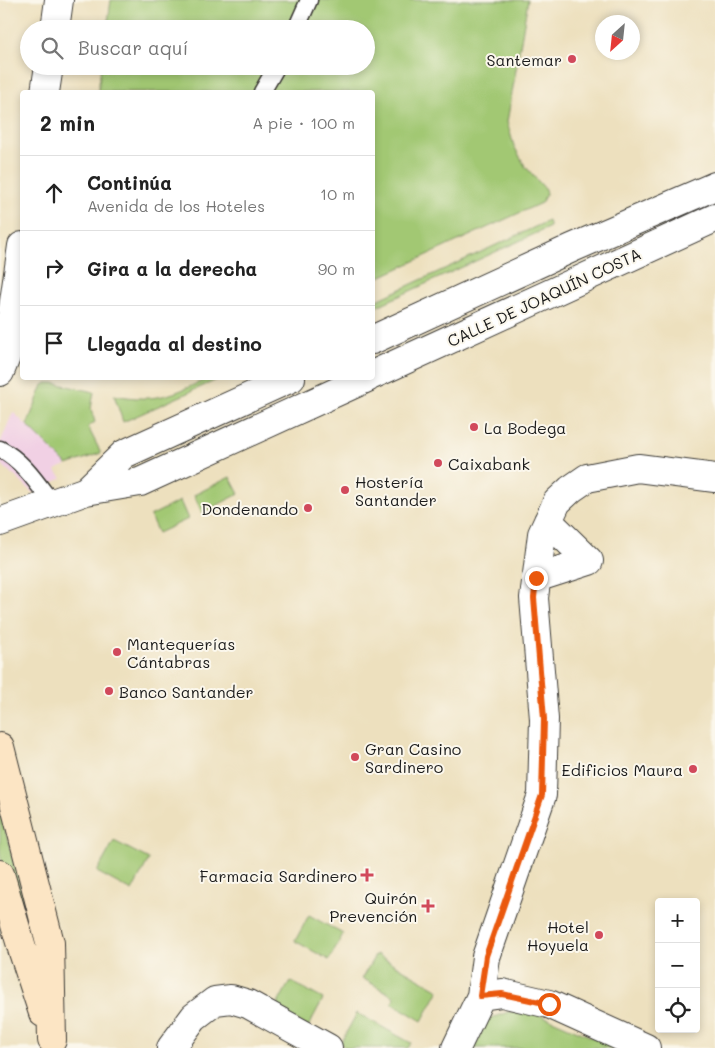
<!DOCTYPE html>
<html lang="es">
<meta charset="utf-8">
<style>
body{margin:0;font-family:Mali,sans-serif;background:#f6f6f6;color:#222}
.controls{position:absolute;right:15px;bottom:15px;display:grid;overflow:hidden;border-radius:5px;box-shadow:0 2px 8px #0003}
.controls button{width:45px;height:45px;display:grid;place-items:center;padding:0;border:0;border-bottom:1px solid #e0e0e0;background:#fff;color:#222;font:25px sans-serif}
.compass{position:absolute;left:595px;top:15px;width:45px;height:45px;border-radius:50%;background:#fff;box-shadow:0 2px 8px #0003;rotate:207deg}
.stop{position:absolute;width:15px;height:15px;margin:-11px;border:4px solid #ea580c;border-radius:50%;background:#fff}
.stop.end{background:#ea580c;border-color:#fff;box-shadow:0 1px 5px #0008}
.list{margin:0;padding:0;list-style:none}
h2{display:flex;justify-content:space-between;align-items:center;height:65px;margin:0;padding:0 20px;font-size:21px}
h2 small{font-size:16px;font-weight:400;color:#767676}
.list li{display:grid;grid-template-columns:32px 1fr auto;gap:15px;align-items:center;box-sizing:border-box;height:75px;padding:0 20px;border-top:1px solid #e0e0e0}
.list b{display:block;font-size:19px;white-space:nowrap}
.list p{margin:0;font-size:16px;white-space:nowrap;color:#767676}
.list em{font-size:16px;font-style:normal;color:#767676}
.icon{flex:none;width:28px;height:28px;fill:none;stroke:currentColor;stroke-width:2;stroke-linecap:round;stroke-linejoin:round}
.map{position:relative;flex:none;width:715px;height:1048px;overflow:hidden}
.search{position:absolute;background:#fff;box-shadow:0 2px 8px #0003;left:20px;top:20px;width:355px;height:55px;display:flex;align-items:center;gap:12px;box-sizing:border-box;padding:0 18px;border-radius:28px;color:#767676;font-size:19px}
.panel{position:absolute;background:#fff;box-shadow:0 2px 8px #0003;left:20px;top:90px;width:355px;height:290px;border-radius:5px}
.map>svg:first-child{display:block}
.built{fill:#f1d0e4}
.green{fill:#a2c873;stroke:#5f7248}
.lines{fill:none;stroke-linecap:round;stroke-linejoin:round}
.service-casing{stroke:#3b3934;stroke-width:19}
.minor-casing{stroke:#3b3934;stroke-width:30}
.secondary-casing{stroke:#3b3934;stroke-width:30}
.service{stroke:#fff;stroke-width:16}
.minor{stroke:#fff;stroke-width:28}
.secondary{stroke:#fce5c4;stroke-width:28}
.route{stroke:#ea580c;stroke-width:6}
.poi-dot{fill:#d1495b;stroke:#fbf7ec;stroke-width:2}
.labels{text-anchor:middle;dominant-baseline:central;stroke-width:4;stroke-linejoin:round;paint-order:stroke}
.poi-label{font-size:16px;fill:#1c1c1c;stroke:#fbf7ec;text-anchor:end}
.street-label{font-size:16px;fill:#1c1c1c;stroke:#fbf7ec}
</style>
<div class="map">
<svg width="715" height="1048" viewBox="0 0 715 1048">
<rect width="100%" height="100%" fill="#fbf7ec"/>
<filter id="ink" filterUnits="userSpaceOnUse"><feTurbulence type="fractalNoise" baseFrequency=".02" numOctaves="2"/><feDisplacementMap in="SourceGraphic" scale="10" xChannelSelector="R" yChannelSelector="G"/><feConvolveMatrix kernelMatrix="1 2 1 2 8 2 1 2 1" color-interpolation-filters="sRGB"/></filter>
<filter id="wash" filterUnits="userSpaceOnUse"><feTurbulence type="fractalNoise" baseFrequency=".0096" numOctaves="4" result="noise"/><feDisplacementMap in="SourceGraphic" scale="20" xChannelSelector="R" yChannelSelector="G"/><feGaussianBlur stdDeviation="1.12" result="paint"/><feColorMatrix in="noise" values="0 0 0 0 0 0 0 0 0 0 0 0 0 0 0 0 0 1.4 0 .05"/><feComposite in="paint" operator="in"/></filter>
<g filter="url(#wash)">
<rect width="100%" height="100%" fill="#ede0be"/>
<path class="built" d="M13,412L67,465L55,470L62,478L33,493L0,463V443Z"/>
<path class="green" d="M111,0H528L507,122L514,146L525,166L545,189L546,194L541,203L373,280L372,92H98L101,66H366V29H107Z
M548,221L550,227L373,308V302Z
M209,378H221L123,422L114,395C157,403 171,395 209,378Z
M47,383H54L94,392L91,409L95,422L88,427L101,453L67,465L27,425L43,385Z
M230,477L239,494L202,513L194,495Z
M180,501L188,519L158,533L150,516Z
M0,811L32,931L19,928L0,855Z
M114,841L149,859L132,891L97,872Z
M309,915L343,934L329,960L295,941Z
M376,954L439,990L422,1021L392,1003L395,997L362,978Z
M290,981L323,999L308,1027L275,1009Z
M529,1010L617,1048H474L488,1019L508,1012Z
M357,1013L411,1043L408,1048H347L340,1044Z"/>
</g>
<g filter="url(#ink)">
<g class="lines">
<g class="service-casing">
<path id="service" d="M296,29L309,0
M262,92L277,66
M0,449C23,461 37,483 52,503"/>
</g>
<g class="minor-casing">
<path id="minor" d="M55,29L59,0
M45,92L49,66
M372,340L572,248L715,186
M0,372L6,357L22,246
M372,375L715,218
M86,491L124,454L291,378
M0,522L86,491L140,482L367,378
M536,578L589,561L548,521
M481,996L502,993L549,1004L646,1048
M171,1048L194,1017L215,1001L231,999L248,1004L328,1048
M456,1048L481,996L486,957L542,795L544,719L534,598L542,534L557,502L571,489L587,478L638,468L715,478"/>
</g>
<g class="secondary-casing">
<path id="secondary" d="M0,747L50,943L52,1040
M0,874L23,952L43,1013"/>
</g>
<use href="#service" class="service"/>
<use href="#minor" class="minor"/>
<use href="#secondary" class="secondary"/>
</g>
</g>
<g class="lines" filter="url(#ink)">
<path class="route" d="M536,578L534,598L544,719L542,795L486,956L480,996L502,994L549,1004"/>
</g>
<g class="poi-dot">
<circle cx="572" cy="59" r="5"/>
<circle cx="474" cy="427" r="5"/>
<circle cx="438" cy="463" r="5"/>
<circle cx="345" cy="490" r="5"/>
<circle cx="308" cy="508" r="5"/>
<circle cx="117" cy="652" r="5"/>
<circle cx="109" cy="691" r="5"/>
<circle cx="355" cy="757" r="5"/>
<circle cx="693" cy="769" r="5"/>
<path d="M364.5 867.5h5v5h5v5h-5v5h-5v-5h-5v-5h5z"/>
<path d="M425.5 898.5h5v5h5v5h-5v5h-5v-5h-5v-5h5z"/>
<circle cx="599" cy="935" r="5"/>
</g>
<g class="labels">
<g class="poi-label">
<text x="562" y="59">Santemar</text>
<text x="484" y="427" text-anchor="start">La Bodega</text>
<text x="448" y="463" text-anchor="start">Caixabank</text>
<text x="355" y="481" text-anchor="start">Hostería<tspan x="355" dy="18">Santander</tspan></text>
<text x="298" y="508">Dondenando</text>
<text x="127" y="643" text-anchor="start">Mantequerías<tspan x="127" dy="18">Cántabras</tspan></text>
<text x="119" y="691" text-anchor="start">Banco Santander</text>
<text x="365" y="748" text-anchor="start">Gran Casino<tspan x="365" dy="18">Sardinero</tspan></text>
<text x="683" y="769">Edificios Maura</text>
<text x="357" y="875">Farmacia Sardinero</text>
<text x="417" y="897">Quirón<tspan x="417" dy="18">Prevención</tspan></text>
<text x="589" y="926">Hotel<tspan x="589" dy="18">Hoyuela</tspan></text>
</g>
<g class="street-label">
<text transform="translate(544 297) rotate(-25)">CALLE DE JOAQUÍN COSTA</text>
</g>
</g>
</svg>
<div class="controls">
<button>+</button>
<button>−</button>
<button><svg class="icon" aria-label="locate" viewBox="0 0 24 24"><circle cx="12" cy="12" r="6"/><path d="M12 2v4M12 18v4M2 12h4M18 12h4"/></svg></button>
</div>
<svg class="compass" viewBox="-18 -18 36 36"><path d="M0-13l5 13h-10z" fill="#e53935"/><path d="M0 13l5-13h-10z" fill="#767676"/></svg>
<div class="stop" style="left:549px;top:1004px"></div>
<div class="stop end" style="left:536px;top:578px"></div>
<div class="search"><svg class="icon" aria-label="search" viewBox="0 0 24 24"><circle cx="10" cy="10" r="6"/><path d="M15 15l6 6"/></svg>Buscar aquí</div>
<section class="panel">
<h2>2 min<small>A pie · 100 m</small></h2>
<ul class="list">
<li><svg class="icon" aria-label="ahead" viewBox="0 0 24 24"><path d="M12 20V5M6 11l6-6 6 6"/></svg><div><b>Continúa</b><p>Avenida de los Hoteles</p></div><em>10 m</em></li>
<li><svg class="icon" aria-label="right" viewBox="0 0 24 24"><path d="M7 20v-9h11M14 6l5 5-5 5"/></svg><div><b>Gira a la derecha</b></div><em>90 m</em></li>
<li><svg class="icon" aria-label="arrive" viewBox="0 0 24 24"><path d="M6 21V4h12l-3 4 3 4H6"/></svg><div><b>Llegada al destino</b></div></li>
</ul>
</section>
</div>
